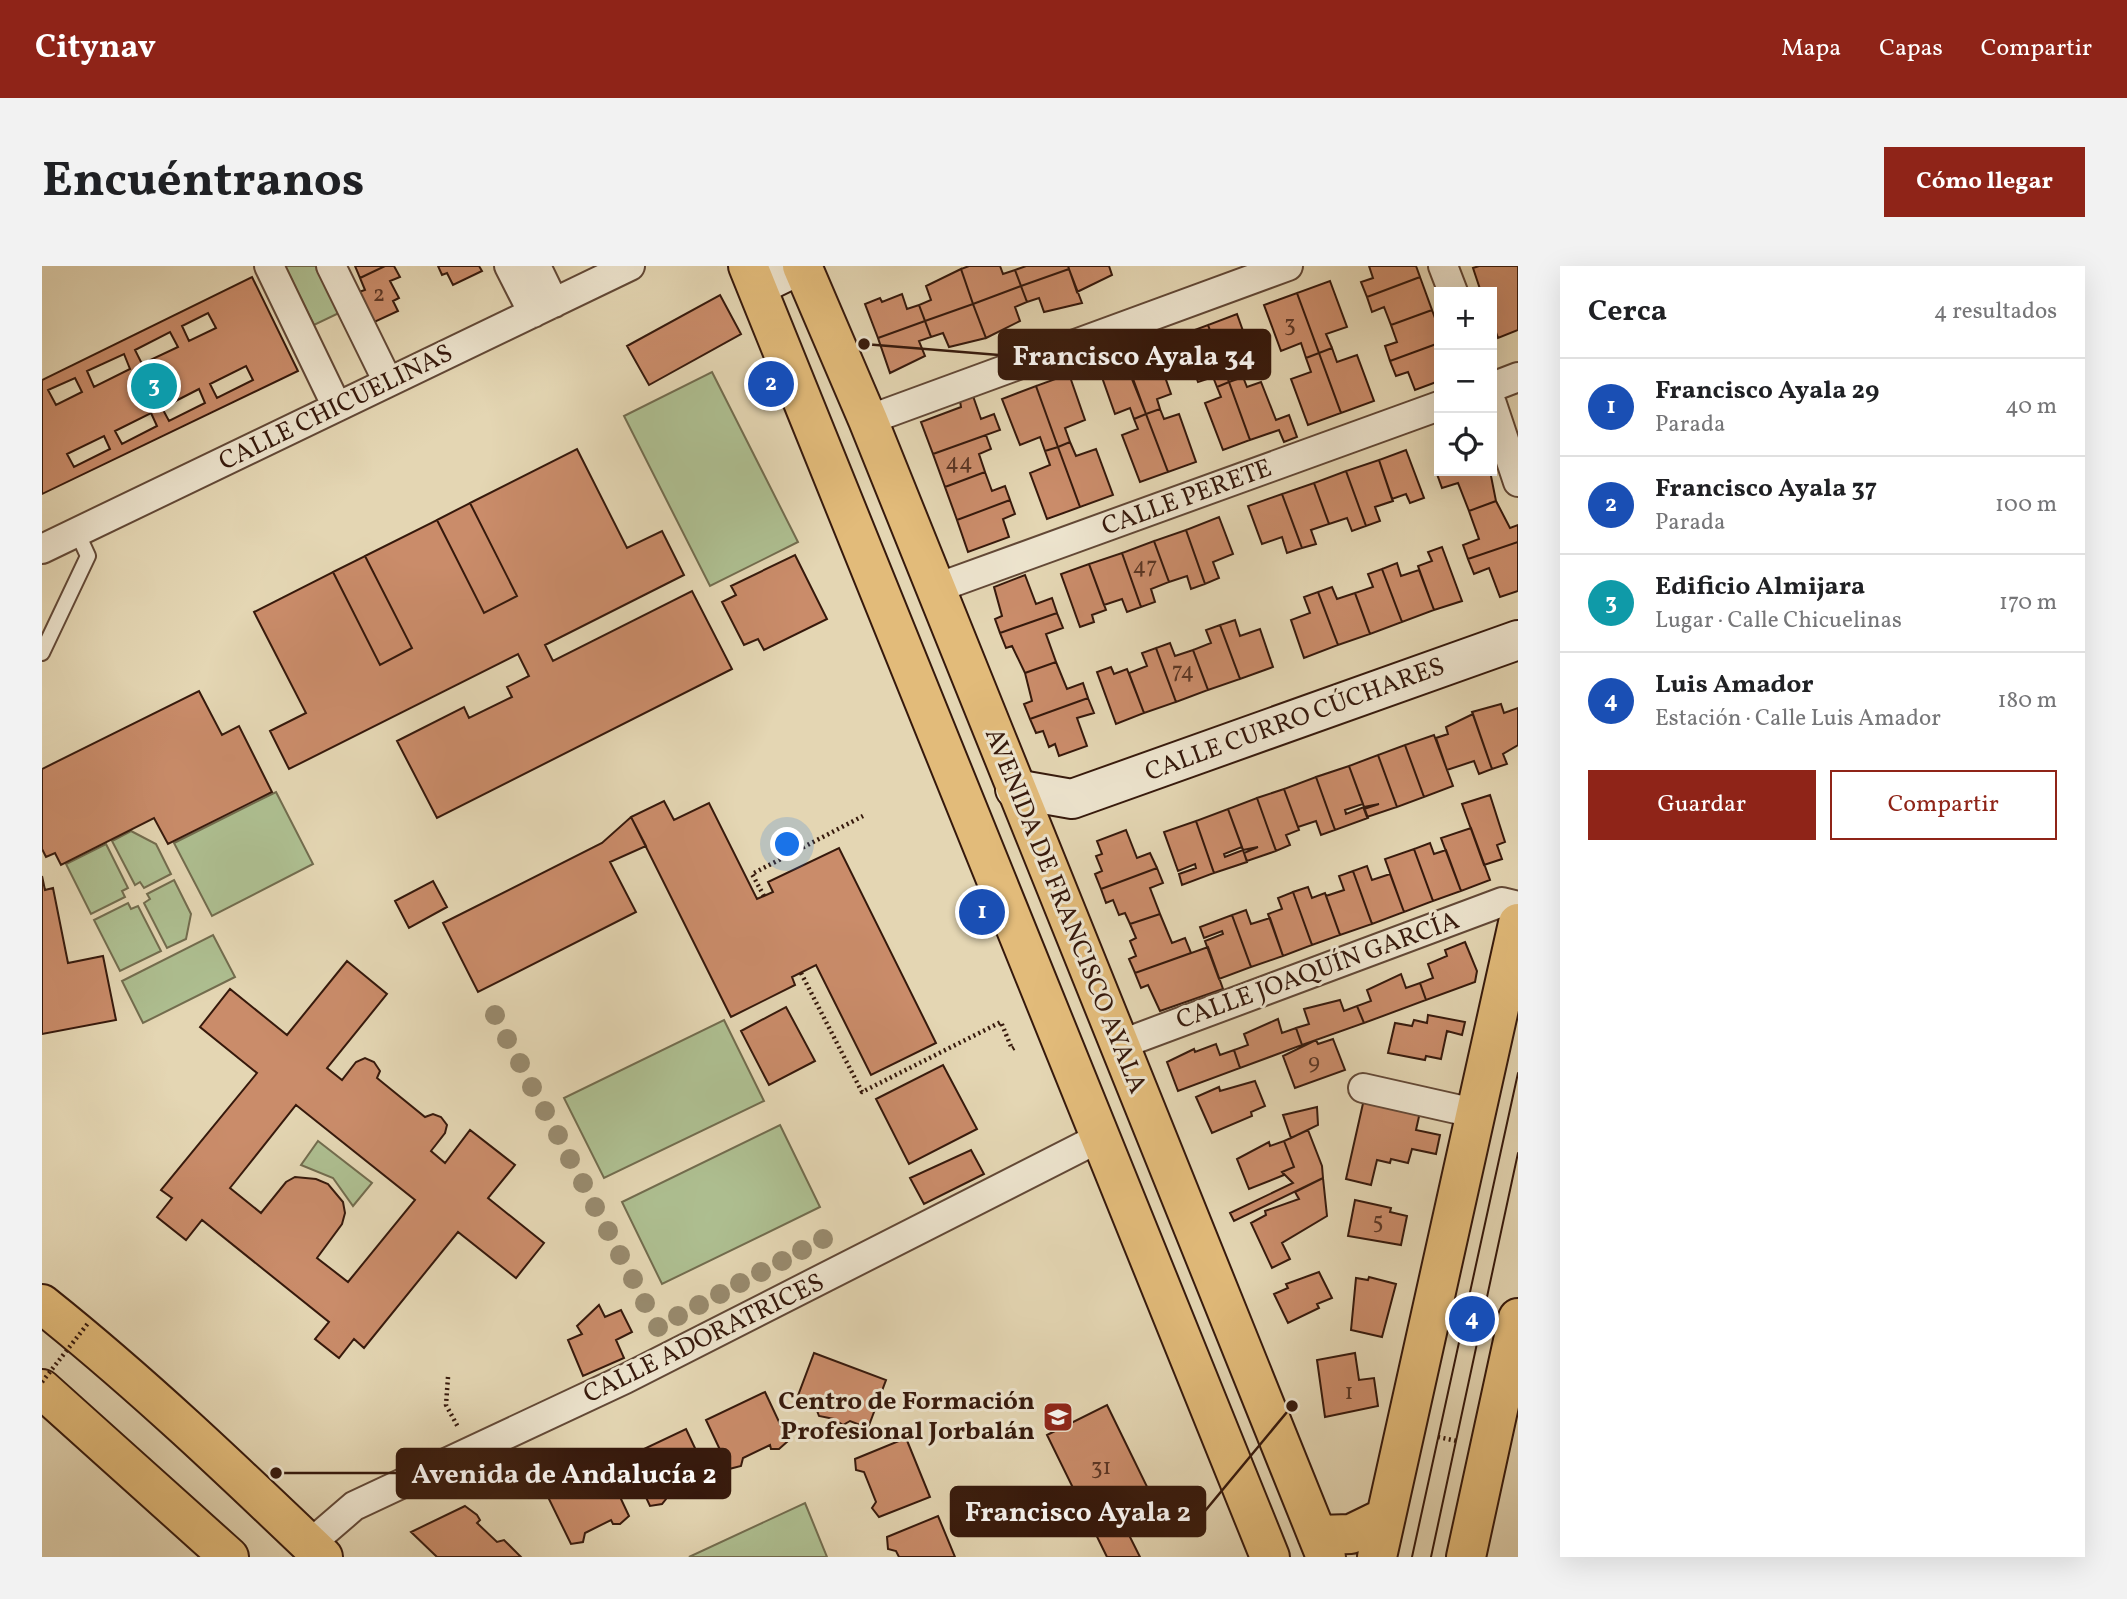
<!DOCTYPE html>
<html lang="es">
<meta charset="utf-8">
<style>
body{margin:0;font-family:Vollkorn,serif;background:#f2f2f2;color:#202124}
.controls{position:absolute;right:21px;top:21px;display:grid;overflow:hidden;border-radius:0px;box-shadow:0 7px 28px #0002}
.controls button{width:63px;height:63px;display:grid;place-items:center;padding:0;border:0;border-bottom:2px solid #e0e0e0;background:#fff;color:#202124;font:35px sans-serif}
.you{position:absolute;left:746px;top:579px;width:24px;height:24px;margin:-18px;border:5px solid #fff;border-radius:50%;background:#1a73e8;box-shadow:0 0 0 10px #1a73e833}
.badge{display:grid;place-items:center;width:46px;height:46px;border-radius:50%;background:#8f2418;color:#fff;font-size:23px;font-weight:700}
.pin{position:absolute;translate:-50% -50%;border:4px solid #fff;box-shadow:0 2px 7px #0006}
.list{margin:0;padding:0;list-style:none}
h2{display:flex;justify-content:space-between;align-items:center;height:91px;margin:0;padding:0 28px;font-size:30px}
h2 small{font-size:23px;font-weight:400;color:#757577}
.list li{display:grid;grid-template-columns:46px 1fr auto;gap:21px;align-items:center;box-sizing:border-box;height:98px;padding:0 28px;border-top:2px solid #e0e0e0}
.list b{display:block;font-size:26px;white-space:nowrap}
.list p{margin:0;font-size:23px;white-space:nowrap;color:#757577}
.list em{font-size:23px;font-style:normal;color:#757577}
.actions{display:flex;gap:14px;padding:21px 28px}
.actions a{flex:1;padding:16px 0;border:2px solid #8f2418;border-radius:0px;text-align:center;font-size:24px;color:#8f2418}
.actions .main{background:#8f2418;color:#fff}
.icon{flex:none;width:38px;height:38px;fill:none;stroke:currentColor;stroke-width:2;stroke-linecap:round;stroke-linejoin:round}
.map{position:relative;flex:none;width:1476px;height:1291px;overflow:hidden;border-radius:0px}
header{display:flex;align-items:center;gap:42px;box-sizing:border-box;height:98px;padding:0 35px;background:#8f2418;color:#fff}
header strong{font-size:33px}
nav{display:flex;gap:38px;margin-inline-start:auto;font-size:24px}
.intro{display:flex;align-items:center;justify-content:space-between;box-sizing:border-box;height:168px;padding:0 42px}
h1{margin:0;font-size:49px}
.button{padding:18px 32px;border-radius:0px;background:#8f2418;color:#fff;font-size:24px;font-weight:700}
main{display:flex;gap:42px;padding:0 42px}
aside{flex:1;background:#fff;border-radius:0px;box-shadow:0 7px 28px #0002}
.map>svg:first-child{display:block}
.green{fill:#aebf91;stroke:#726c4e;stroke-width:2}
.building{fill:#ca8c6a;stroke:#36190c;stroke-width:2;fill-rule:evenodd}
.lines{fill:none;stroke-linecap:round;stroke-linejoin:round}
.lane-casing{stroke:#624836;stroke-width:18}
.street-casing{stroke:#624836;stroke-width:32}
.secondary-casing{stroke:#36190c;stroke-width:42}
.primary-casing{stroke:#36190c;stroke-width:42}
.path{stroke:#36190c;stroke-width:4.5;stroke-dasharray:2 3.5;stroke-linecap:butt}
.lane{stroke:#ede4ce;stroke-width:14}
.street{stroke:#ede4ce;stroke-width:28}
.secondary{stroke:#ede4ce;stroke-width:38}
.primary{stroke:#e2bb7a;stroke-width:38}
.tram{stroke:#36190c;stroke-width:2}
.path-bridge{stroke:#36190c;stroke-width:4.5;stroke-dasharray:2 3.5;stroke-linecap:butt}
.tree{fill:#988a6d}
.labels{text-anchor:middle;dominant-baseline:central;stroke-width:6;stroke-linejoin:round;paint-order:stroke}
.number-label{font-size:23px;fill:#5b3624}
.street-label{font-size:26px;fill:#36190c;stroke:#ede4ce}
.poi-label{font-size:26px;font-weight:bold;fill:#36190c;stroke:#ede4ce;text-anchor:end}
.leader{fill:none;stroke:#36190c;stroke-width:2.5}
.callout-dot{fill:#36190c;stroke:#ede4ce;stroke-width:2.5}
.callout{fill:#36190c;stroke:#36190c;stroke-width:2.5}
.callout-label{font-size:28px;text-anchor:middle;font-weight:bold;fill:#fff}
</style>
<header>
<strong>Citynav</strong>
<nav><a>Mapa</a><a>Capas</a><a>Compartir</a></nav>
</header>
<div class="intro"><h1>Encuéntranos</h1><a class="button">Cómo llegar</a></div>
<main>
<div class="map">
<svg width="1476" height="1291" viewBox="0 0 1476 1291">
<rect width="100%" height="100%" fill="#e4d6b3"/>
<filter id="stains"><feTurbulence type="fractalNoise" baseFrequency=".00286" numOctaves="4"/><feColorMatrix values="0 0 0 0 .2 0 0 0 0 .09 0 0 0 0 .02 0 0 0 .5 -.17"/></filter>
<radialGradient id="worn" r=".72"><stop offset=".6" stop-color="#630" stop-opacity="0"/><stop offset="1" stop-color="#630" stop-opacity=".3"/></radialGradient>
<path class="green" d="M243,0H274L297,47L272,59Z
M670,106L756,276L668,320L582,150Z
M234,526L271,598L170,650L132,577Z
M89,565L114,578L129,608L102,622L98,616L93,619L70,575Z
M64,578L86,622L80,625L83,631L49,648L24,598Z
M132,614L149,648L144,673L125,682L102,637L108,633L105,628Z
M86,637L89,643L96,640L119,685L78,705L52,654Z
M171,669L193,711L101,757L80,715Z
M682,754L722,835L562,912L522,832Z
M738,859L778,941L620,1018L580,936Z
M276,875L330,917L311,940L291,912L259,899Z
M763,1237L785,1291H647Z"/>
<path class="building" d="M313,0H343L318,12Z
M343,0H352L358,11L348,15L357,32L351,35L356,45L328,58L317,26L323,24L318,12Z
M396,0H437L440,5L411,19L405,7L400,9Z
M927,0H958L961,8L973,4L979,20L931,38L919,3Z
M984,0H1026L1027,3L979,20L973,4Z
M1026,0H1067L1070,9L1035,26Z
M1327,0H1374L1378,11L1325,31L1319,16L1331,12Z
M1437,0H1476V64L1456,72L1450,55V26H1439L1431,2Z
M919,3L931,38L883,55L877,39L889,34L884,20Z
M1027,3L1040,37L1002,46L997,32L985,36L979,20Z
M210,11L256,105L0,228V114ZM166,47L174,62L147,75L140,60ZM128,66L136,81L100,98L93,84ZM82,88L88,103L52,121L45,105ZM204,100L211,114L175,132L168,118ZM33,112L40,126L14,139L6,124ZM157,123L163,137L127,155L120,142ZM109,147L115,160L80,178L73,165ZM62,170L68,183L32,201L25,188Z
M1378,11L1390,44L1349,59L1342,41L1330,46L1325,31Z
M1288,15L1305,61L1284,68L1290,82L1277,87L1255,27Z
M979,20L985,36L973,41L978,55L944,72L931,38Z
M1255,27L1277,87L1264,92L1259,77L1239,85L1222,39Z
M860,28L865,43L877,39L883,55L836,72L823,38L838,32L840,36Z
M678,29L699,68L607,119L585,80Z
M931,38L944,72L907,81L901,67L889,71L883,55Z
M1390,44L1397,63V77L1348,95L1343,80L1355,76L1349,59Z
M1195,48L1212,96L1198,101L1201,111L1187,116L1166,59Z
M883,55L889,71L877,75L883,90L848,107L836,72Z
M1166,59L1187,116L1175,121L1171,111L1156,116L1139,69Z
M1397,77V115L1373,124L1366,106L1354,110L1348,95Z
M1112,80L1129,128L1115,133L1118,143L1104,148L1083,91Z
M1290,82L1295,96L1315,89L1332,135L1299,147L1277,87Z
M1277,87L1299,147L1266,159L1249,113L1269,106L1264,92Z
M1081,91L1104,148L1092,153L1088,142L1073,148L1056,100Z
M1027,108L1043,154L1023,162L1028,176L1016,181L994,120Z
M1201,111L1205,121L1219,116L1234,154L1247,149L1255,171L1242,176L1237,164L1208,174L1187,116Z
M1187,116L1208,174L1181,184L1163,137L1179,131L1175,121Z
M994,120L1016,181L1003,185L998,171L978,179L960,133Z
M931,130L939,153L952,148L958,164L891,188L879,156L919,141L918,135Z
M1118,143L1122,153L1137,148L1154,196L1126,206L1104,148Z
M1104,148L1126,206L1098,216L1080,169L1096,163L1092,153Z
M944,169L949,183L937,188L943,206L903,221L891,188Z
M1028,176L1034,190L1054,183L1071,229L1038,241L1016,181Z
M1016,181L1038,241L1005,253L988,207L1008,199L1003,185Z
M535,183L585,282L620,265L642,309L503,379L511,395L650,325L690,403L395,552L355,475L422,441L427,452L470,431L465,421L487,410L476,388L247,503L228,465L264,447L212,346L291,306L338,399L370,382L323,290L395,254L442,347L475,330L428,237Z
M1364,184L1382,232L1368,237L1364,228L1350,233L1337,194Z
M1337,194L1351,235L1333,241L1338,255L1324,260L1304,205Z
M1304,205L1324,260L1310,265L1305,252L1287,258L1272,217Z
M1403,205H1448L1454,235L1427,245L1416,217L1400,222L1395,208Z
M943,206L950,225L963,220L968,234L915,254L903,221Z
M1272,217L1287,258L1269,264L1274,278L1260,282L1240,228Z
M1240,228L1260,282L1245,287L1240,271L1220,278L1206,240Z
M968,234L973,248L961,253L967,271L926,286L915,254Z
M1454,235L1468,262L1476,259V276L1426,293L1421,279L1437,273L1427,245Z
M428,237L475,330L442,347L395,254Z
M1177,251L1191,288L1171,296L1177,312L1163,318L1144,264Z
M1144,264L1163,318L1149,323L1145,310L1127,316L1112,275Z
M1112,275L1127,316L1109,323L1113,336L1099,341L1080,287Z
M1476,276V325L1458,331L1447,302L1432,308L1426,293Z
M1400,281L1420,335L1392,344L1376,300L1390,295L1386,286Z
M1080,287L1099,341L1085,346L1080,333L1062,339L1047,298Z
M753,289L785,353L722,384L716,373L702,379L680,336L694,329L689,320Z
M323,290L370,382L338,399L291,306Z
M1355,297L1359,310L1377,304L1392,344L1360,356L1340,303Z
M1047,298L1064,344L1050,349L1052,356L1038,361L1019,308Z
M1340,303L1360,356L1328,368L1313,327L1331,321L1326,308Z
M983,309L994,338L1010,332L1015,347L958,367L953,353L960,350L952,321Z
M1290,321L1295,333L1313,327L1328,368L1296,379L1276,326Z
M1276,326L1296,379L1262,392L1249,354L1268,347L1262,331Z
M1015,347L1021,362L1004,368L1014,396L983,407L970,380L964,382L958,367Z
M1193,354L1198,370L1218,363L1231,401L1198,413L1178,359Z
M1178,359L1198,413L1166,424L1151,384L1169,377L1164,364Z
M1128,377L1133,390L1151,384L1166,424L1134,436L1114,382Z
M1114,382L1134,436L1102,447L1087,407L1105,400L1100,387Z
M1014,396L1025,423L1041,417L1046,432L988,453L982,438L990,435L983,407Z
M1069,401L1072,408L1085,403L1102,447L1074,458L1055,406Z
M157,425L180,469L197,460L230,526L126,578L112,552L19,599L13,587L4,591L0,583V503Z
M1046,432L1052,447L1035,452L1045,480L1017,490L1013,478L1007,481L1001,465L994,467L988,453Z
M1459,438L1462,447L1476,442V479L1461,488L1465,498L1450,503L1430,446Z
M1431,448L1450,503L1437,508L1432,495L1405,504L1394,472L1406,468L1404,461Z
M1392,469L1411,520L1382,531L1363,479Z
M1363,479L1382,531L1355,541L1336,489Z
M1336,489L1355,541L1325,551L1322,543L1337,538L1322,541L1307,500Z
M1307,500L1321,538L1303,544L1304,548L1322,541L1326,552L1293,564L1274,511Z
M1274,511L1293,564L1279,569L1274,555L1256,561L1242,523Z
M1242,523L1257,564L1244,569L1248,579L1234,585L1215,532Z
M1448,529L1463,576L1455,579L1460,593L1442,599L1420,538Z
M1215,532L1234,585L1205,595L1202,587L1216,581L1201,584L1186,543Z
M622,535L632,554L667,537L715,633L731,626L726,616L797,582L894,777L829,809L774,699L750,711L753,719L689,751L589,551Z
M1186,543L1200,581L1182,588L1183,591L1201,584L1205,596L1172,607L1154,555Z
M589,551L604,580L568,596L594,646L436,726L401,657L560,577Z
M1154,555L1172,607L1140,619L1137,608L1154,602L1153,598L1136,605L1122,566Z
M1429,562L1448,614L1419,625L1399,572Z
M1084,564L1095,592L1108,587L1115,602L1059,623L1053,608L1060,605L1054,590L1060,588L1055,575Z
M1388,577L1392,588L1404,584L1419,625L1391,635L1372,583Z
M1372,583L1391,635L1362,646L1343,593Z
M1325,600L1330,614L1348,608L1362,646L1330,658L1311,605Z
M1115,602L1121,617L1108,622L1118,648L1088,658L1083,647L1077,649L1071,634L1064,637L1059,623Z
M1311,605L1330,658L1298,669L1284,630L1302,624L1297,610Z
M0,610L3,624L11,622L26,697L61,690L74,754L0,768Z
M391,615L405,641L367,662L353,635Z
M1266,621L1270,632L1283,627L1298,669L1270,679L1251,626Z
M1251,626L1270,679L1241,690L1226,648L1240,643L1236,632Z
M1204,644L1209,658L1228,652L1241,690L1209,701L1190,649Z
M1118,648L1130,677L1143,672L1149,687L1093,707L1087,693L1094,690L1088,675L1094,672L1088,658Z
M1190,649L1209,701L1177,713L1163,675L1181,668L1180,665L1162,672L1158,661Z
M1423,676L1435,705L1433,716L1384,734L1378,717L1391,712L1386,698L1405,690L1403,684Z
M1166,681L1181,723L1118,745L1106,719L1099,722L1093,707Z
M305,695L345,728L285,802L300,814L314,796L323,792L332,796L338,805L335,812L383,851L391,848L399,851L405,859L403,867L389,885L403,897L428,864L473,899L446,932L502,977L474,1012L416,966L322,1082L312,1073L297,1092L273,1073L287,1056L160,954L144,974L115,951L130,932L119,924L215,807L158,761L188,723L245,769ZM254,839L373,934L306,1016L275,992L300,958L303,947L301,936L286,918L274,913L253,911L244,916L219,947L188,922Z
M1359,708L1364,722L1378,717L1384,734L1322,757L1315,740L1329,735L1325,724Z
M1298,734L1302,745L1315,740L1322,757L1260,779L1254,762L1267,758L1262,743Z
M744,741L773,795L727,819L699,765Z
M1386,749L1423,756L1420,769L1405,765L1399,793L1384,790L1383,794L1346,787L1353,757L1370,760L1372,754L1385,757Z
M1236,753L1240,767L1254,762L1260,779L1198,802L1192,784L1206,779L1202,768Z
M1291,773L1303,804L1253,822L1241,790L1274,774L1276,778Z
M1174,778L1178,789L1192,784L1198,802L1136,825L1125,796L1152,783L1153,786Z
M901,799L935,863L867,898L834,833Z
M1213,815L1223,840L1209,846L1210,850L1170,867L1154,831L1177,821L1178,825Z
M1322,833L1378,846L1374,864L1398,869L1394,888L1370,883L1366,897L1349,893L1348,897L1335,894L1329,919L1304,913Z
M1275,841L1276,859L1249,872L1241,849Z
M1266,864L1280,900L1281,912L1192,955L1188,947L1251,917L1240,906L1252,901L1242,875Z
M1242,875L1252,901L1240,906L1242,909L1207,923L1195,893L1227,876L1228,880Z
M929,884L942,908L882,938L868,912Z
M1281,912L1285,950L1240,977L1248,993L1230,1002L1209,957L1224,949L1223,945L1257,933L1253,926Z
M1313,934L1349,942L1348,946L1365,950L1359,979L1306,970Z
M1277,1006L1290,1032L1275,1038L1277,1042L1246,1057L1232,1028L1246,1022L1244,1018Z
M1327,1011L1354,1018L1340,1071L1309,1064L1314,1012L1326,1014Z
M557,1039L563,1051L579,1044L590,1066L574,1074L582,1092L541,1110L526,1074L540,1068L535,1060Z
M772,1087L844,1114L826,1162L808,1155L801,1159L792,1153L777,1150L774,1142L754,1135Z
M1313,1087L1317,1114L1332,1112L1336,1140L1283,1151L1275,1094Z
M723,1126L746,1175L737,1183H729L728,1179L701,1192L699,1200L687,1203L664,1154Z
M1065,1139L1112,1235L1078,1251L1098,1291H1065L1005,1169Z
M644,1163L667,1212L658,1220H651L649,1216L623,1229L624,1233L620,1238L608,1240L585,1191Z
M864,1172L888,1231L837,1251L830,1242L834,1236L822,1206L814,1204L813,1193Z
M564,1201L587,1250L578,1258H571L569,1254L543,1267L541,1276L529,1278L505,1229Z
M423,1240L435,1249L438,1254L435,1257L455,1276L462,1274L479,1291H395L369,1266Z
M896,1250L913,1291H857L854,1285L846,1283L845,1271Z"/>
<g class="lines">
<g class="lane-casing">
<path id="lane" d="M0,387L46,290L35,266"/>
</g>
<g class="street-casing">
<path id="street" d="M227,0L295,141
M289,0L346,116
M467,0L491,47
M494,0L512,37
M1401,0L1411,26
M1450,121L1476,111
M1450,138L1476,216
M826,154L1246,0
M0,283L588,0
M892,323L1397,140
M1077,779L1460,636L1476,640
M1321,822L1432,847
M268,1278L312,1240L583,1113L1059,871"/>
</g>
<g class="secondary-casing">
<path id="secondary" d="M715,20L756,0
M973,523L1030,533L1476,374"/>
</g>
<g class="primary-casing">
<path id="primary" d="M706,0L1228,1291
M760,0L826,154L1284,1291
M0,1038C99,1117 190,1204 281,1291
M0,1123L187,1291
M1275,1269L1309,1268L1344,1251
M1335,1291L1476,657
M1424,1291L1476,1052"/>
</g>
<path class="path" d="M722,630L710,608L821,550
M759,707L820,826L959,756L970,783L975,780
M406,1111L404,1139L416,1161
M1396,1171L1415,1175"/>
<use href="#lane" class="lane"/>
<use href="#street" class="street"/>
<use href="#secondary" class="secondary"/>
<use href="#primary" class="primary"/>
<path class="tram" d="M1370,1291L1476,807
M1389,1291L1476,887"/>
<path class="path-bridge" d="M0,1116L47,1056"/>
</g>
<g class="tree">
<circle cx="453" cy="749" r="10"/>
<circle cx="465" cy="773" r="10"/>
<circle cx="478" cy="797" r="10"/>
<circle cx="490" cy="821" r="10"/>
<circle cx="503" cy="845" r="10"/>
<circle cx="516" cy="869" r="10"/>
<circle cx="528" cy="893" r="10"/>
<circle cx="541" cy="917" r="10"/>
<circle cx="553" cy="941" r="10"/>
<circle cx="566" cy="965" r="10"/>
<circle cx="781" cy="973" r="10"/>
<circle cx="760" cy="984" r="10"/>
<circle cx="578" cy="989" r="10"/>
<circle cx="740" cy="995" r="10"/>
<circle cx="719" cy="1006" r="10"/>
<circle cx="591" cy="1013" r="10"/>
<circle cx="698" cy="1017" r="10"/>
<circle cx="678" cy="1028" r="10"/>
<circle cx="603" cy="1037" r="10"/>
<circle cx="657" cy="1039" r="10"/>
<circle cx="636" cy="1050" r="10"/>
<circle cx="616" cy="1061" r="10"/>
</g>
<defs>
<g id="university-square" transform="scale(1.575)"><rect x="-9" y="-9" width="18" height="18" rx="4" fill="#8f2418" stroke="#ede4ce"/><path d="M0-5L7-2L0 1L-7-2ZM-4 1L0 2.5L4 1V4Q0 6-4 4Z" fill="#fff"/></g>
</defs>
<g fill-rule="evenodd">
<use href="#university-square" x="1016" y="1151"/>
</g>
<g class="labels">
<g class="number-label">
<text x="337" y="29">2</text>
<text x="1248" y="59">3</text>
<text x="917" y="197">44</text>
<text x="1103" y="301">47</text>
<text x="1141" y="406">74</text>
<text x="1272" y="797">9</text>
<text x="1336" y="956">5</text>
<text x="1307" y="1127">1</text>
<text x="1059" y="1202">31</text>
</g>
<g class="street-label">
<text transform="translate(294 142) rotate(-26)">CALLE CHICUELINAS</text>
<text transform="translate(1145 232) rotate(-20)">CALLE PERETE</text>
<text transform="translate(1253 454) rotate(-20)">CALLE CURRO CÚCHARES</text>
<text transform="translate(1023 645) rotate(68)">AVENIDA DE FRANCISCO AYALA</text>
<text transform="translate(1276 705) rotate(-20)">CALLE JOAQUÍN GARCÍA</text>
<text transform="translate(662 1073) rotate(-26)">CALLE ADORATRICES</text>
</g>
<g class="poi-label">
<text x="993" y="1136">Centro de Formación<tspan x="993" dy="30">Profesional Jorbalán</tspan></text>
</g>
</g>
<path class="leader" d="M822 78L957 89M234 1207L355 1207M1250 1140L1163 1245"/>
<g class="callout-dot">
<circle cx="822" cy="78" r="7"/>
<circle cx="234" cy="1207" r="7"/>
<circle cx="1250" cy="1140" r="7"/>
</g>
<g class="callout">
<rect x="957" y="64" width="271" height="49" rx="7"/>
<rect x="355" y="1183" width="333" height="49" rx="7"/>
<rect x="909" y="1221" width="254" height="49" rx="7"/>
</g>
<g class="callout-label">
<text x="1092" y="99">Francisco Ayala 34</text>
<text x="522" y="1217">Avenida de Andalucía 2</text>
<text x="1036" y="1255">Francisco Ayala 2</text>
</g>
<rect width="100%" height="100%" filter="url(#stains)"/>
<rect width="100%" height="100%" fill="url(#worn)"/>
</svg>
<div class="controls">
<button>+</button>
<button>−</button>
<button><svg class="icon" aria-label="locate" viewBox="0 0 24 24"><circle cx="12" cy="12" r="6"/><path d="M12 2v4M12 18v4M2 12h4M18 12h4"/></svg></button>
</div>
<div class="you"></div>
<div class="pin badge" style="left:940px;top:646px;background:#1a4fb4">1</div>
<div class="pin badge" style="left:729px;top:118px;background:#1a4fb4">2</div>
<div class="pin badge" style="left:112px;top:120px;background:#0f9aa8">3</div>
<div class="pin badge" style="left:1430px;top:1053px;background:#1a4fb4">4</div>
</div>
<aside>
<h2>Cerca<small>4 resultados</small></h2>
<ul class="list">
<li><span class="badge" style="background:#1a4fb4">1</span><div><b>Francisco Ayala 29</b><p>Parada</p></div><em>40 m</em></li>
<li><span class="badge" style="background:#1a4fb4">2</span><div><b>Francisco Ayala 37</b><p>Parada</p></div><em>100 m</em></li>
<li><span class="badge" style="background:#0f9aa8">3</span><div><b>Edificio Almijara</b><p>Lugar · Calle Chicuelinas</p></div><em>170 m</em></li>
<li><span class="badge" style="background:#1a4fb4">4</span><div><b>Luis Amador</b><p>Estación · Calle Luis Amador</p></div><em>180 m</em></li>
</ul>
<div class="actions"><a class="main">Guardar</a><a>Compartir</a></div>
</aside>
</main>
